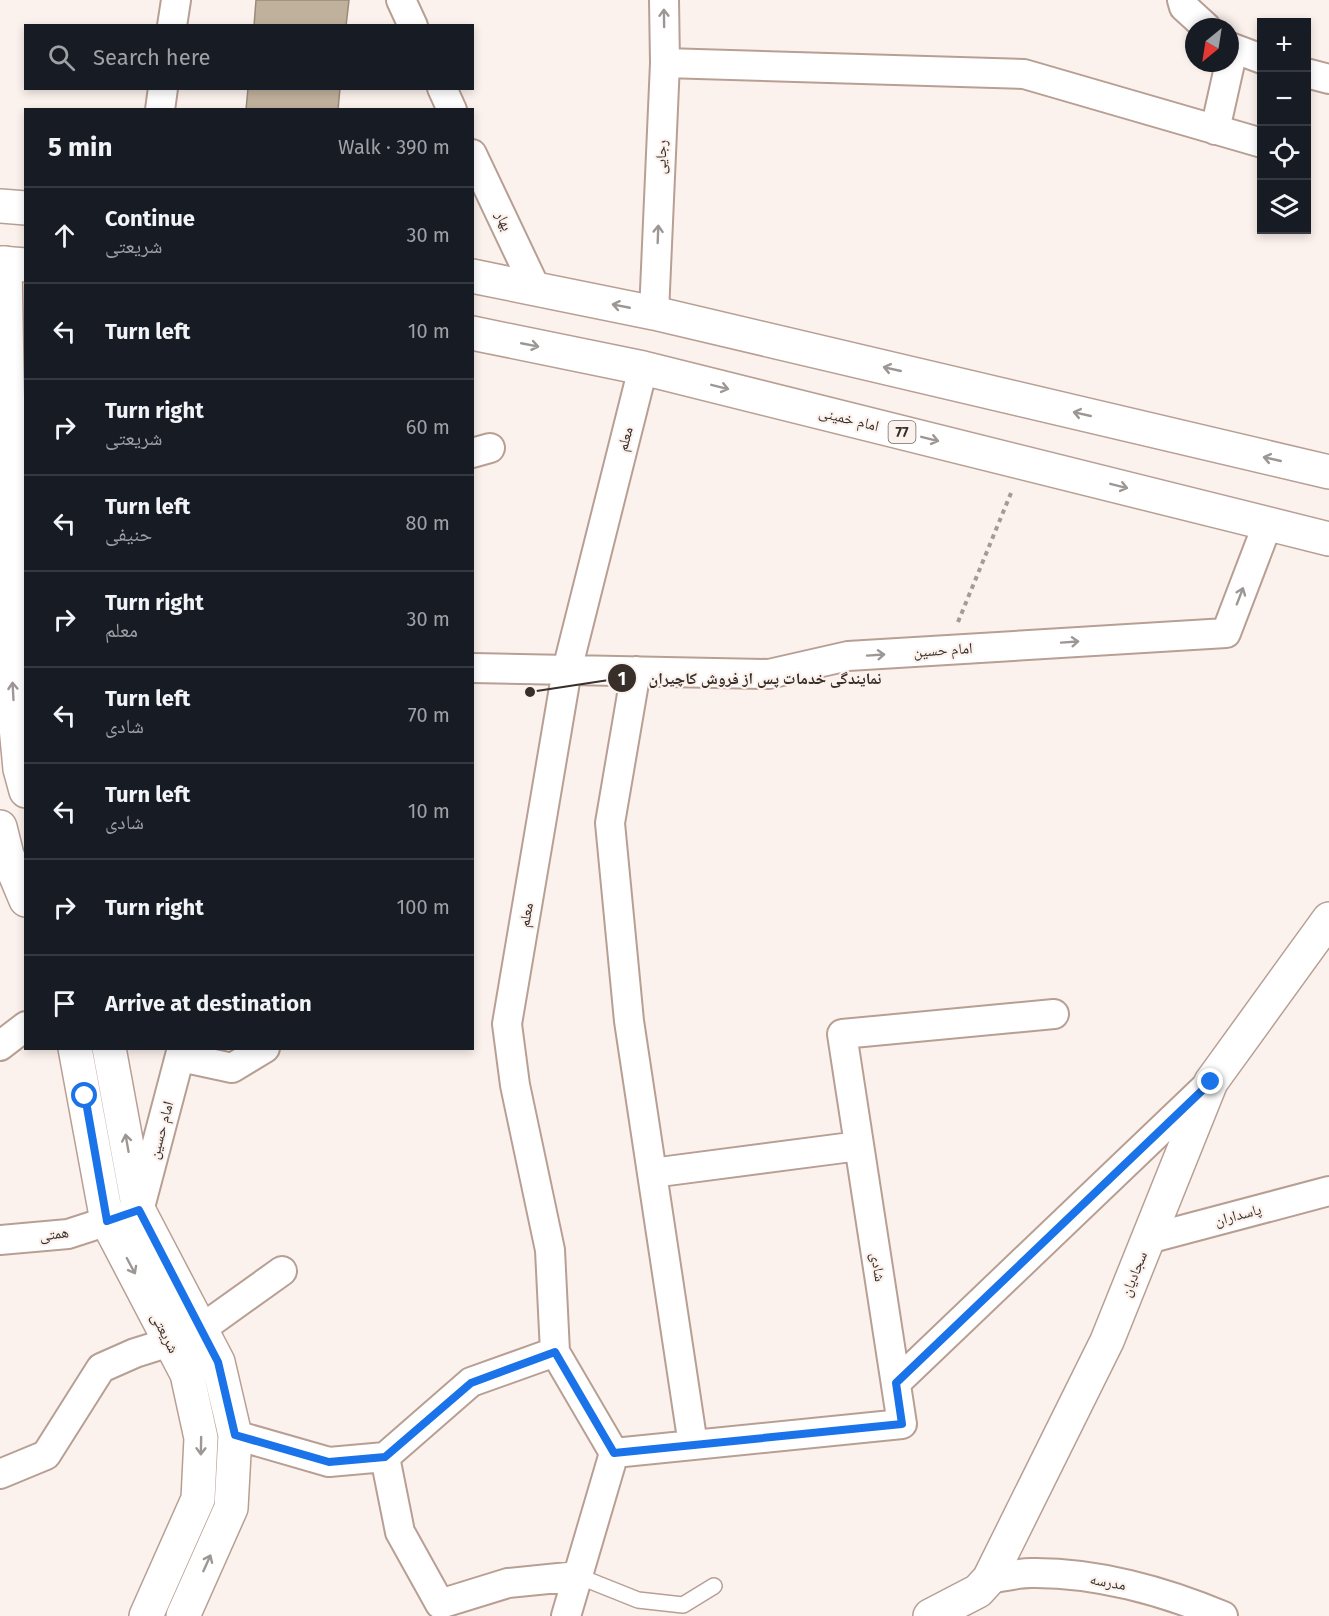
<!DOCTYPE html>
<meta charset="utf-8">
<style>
body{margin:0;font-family:"Fira Sans","Noto Naskh Arabic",sans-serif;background:#242831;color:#f1f3f6}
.controls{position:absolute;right:18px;top:18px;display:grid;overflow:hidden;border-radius:0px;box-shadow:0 3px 9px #0003}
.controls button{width:54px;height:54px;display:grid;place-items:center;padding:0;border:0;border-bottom:2px solid #363941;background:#171b24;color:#f1f3f6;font:30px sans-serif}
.compass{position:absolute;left:1185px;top:18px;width:54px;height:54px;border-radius:50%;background:#171b24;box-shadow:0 3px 9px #0003;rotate:210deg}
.stop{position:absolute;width:18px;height:18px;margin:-14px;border:4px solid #1a73e8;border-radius:50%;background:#fff}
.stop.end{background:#1a73e8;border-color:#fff;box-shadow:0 2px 6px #0008}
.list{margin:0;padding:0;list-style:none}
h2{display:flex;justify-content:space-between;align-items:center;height:78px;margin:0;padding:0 24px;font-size:26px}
h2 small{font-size:20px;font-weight:400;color:#9ea1a6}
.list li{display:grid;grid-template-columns:39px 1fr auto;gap:18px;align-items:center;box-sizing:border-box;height:96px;padding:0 24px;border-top:2px solid #363941}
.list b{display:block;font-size:22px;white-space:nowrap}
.list p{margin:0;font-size:20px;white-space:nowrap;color:#9ea1a6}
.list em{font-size:20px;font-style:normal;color:#9ea1a6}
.icon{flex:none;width:33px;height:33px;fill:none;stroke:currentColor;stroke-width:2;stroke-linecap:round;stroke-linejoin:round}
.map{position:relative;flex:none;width:1329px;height:1616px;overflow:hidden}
.search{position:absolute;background:#171b24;box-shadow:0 3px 9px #0003;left:24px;top:24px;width:450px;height:66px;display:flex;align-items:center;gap:15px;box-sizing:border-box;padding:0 21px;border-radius:0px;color:#9ea1a6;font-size:22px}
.panel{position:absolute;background:#171b24;box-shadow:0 3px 9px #0003;left:24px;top:108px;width:450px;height:942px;border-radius:0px}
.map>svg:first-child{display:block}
.building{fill:#c0b19c;stroke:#998b77;stroke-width:1.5}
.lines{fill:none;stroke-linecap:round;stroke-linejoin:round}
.service-casing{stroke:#b89f94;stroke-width:18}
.minor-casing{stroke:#b89f94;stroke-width:32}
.tertiary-casing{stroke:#b89f94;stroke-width:36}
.trunk-casing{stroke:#b89f94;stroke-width:36}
.path{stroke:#a59b96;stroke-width:4;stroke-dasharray:4.5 4.5;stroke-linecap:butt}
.service{stroke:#fff;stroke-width:15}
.minor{stroke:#fff;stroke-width:28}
.tertiary{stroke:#fff;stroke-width:33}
.trunk{stroke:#fff;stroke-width:33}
.oneway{stroke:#9c9794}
.route{stroke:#1a73e8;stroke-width:8}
.labels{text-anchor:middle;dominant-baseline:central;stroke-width:4.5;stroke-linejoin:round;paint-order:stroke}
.shield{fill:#fcf2ed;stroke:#746a64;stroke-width:1.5}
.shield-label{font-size:14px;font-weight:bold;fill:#392f2a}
.street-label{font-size:15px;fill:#392f2a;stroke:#fcf2ed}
.leader{fill:none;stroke:#392f2a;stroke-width:2}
.callout-dot{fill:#392f2a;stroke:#fcf2ed;stroke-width:2}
.mark-label{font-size:18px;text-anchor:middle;font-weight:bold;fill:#fff}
.callout-label{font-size:16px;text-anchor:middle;font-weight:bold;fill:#392f2a;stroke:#fcf2ed;stroke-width:4.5;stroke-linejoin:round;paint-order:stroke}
</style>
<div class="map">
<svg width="1329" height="1616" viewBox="0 0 1329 1616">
<rect width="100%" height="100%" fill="#fcf2ed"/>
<path class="building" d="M256,0H349L346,26H254Z
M248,88H340L338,110H246Z"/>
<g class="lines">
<g class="service-casing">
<path id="service" d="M578,1576L638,1600L683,1605L714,1586"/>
</g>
<g class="minor-casing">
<path id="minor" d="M401,0L413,26
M1182,0L1184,7L1206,27
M172,26L176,0
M1230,47L1262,59
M665,63L1024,74L1262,143
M1306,73L1329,79
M442,88L452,110
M160,110L163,88
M1215,130L1230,63
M472,154L536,289
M654,313L665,63L664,0
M472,453L490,448
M472,668L769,674L848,656L1226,633L1268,523
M636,671L610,823L629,1021L693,1445
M0,1046L26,1026
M181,1057L232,1068L265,1048
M652,1173L859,1146
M1148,1239L1329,1191
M0,1240L68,1234L139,1211L182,1048
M201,1329L282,1271
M896,1383L1211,1082
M235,1435L329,1462L385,1457L471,1382L555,1352
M614,1453L555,1352L550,1250L515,1085L507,1024L567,670L643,368
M614,1453L902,1424L842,1034L1054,1014
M385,1457L400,1532L440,1604L508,1583L578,1576
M0,1474L46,1455L101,1368L135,1353L170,1342
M989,1579C1003,1577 1017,1573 1031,1573C1095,1572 1164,1591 1223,1616
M566,1616L614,1453"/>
</g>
<g class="tertiary-casing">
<path id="tertiary" d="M5,263L13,695L20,769L26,791
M0,827L7,855L26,900
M75,1048L107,1221L187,1374L201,1438L198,1499L146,1616
M109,1048L139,1211L218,1362L235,1435L231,1508L183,1616
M930,1616L978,1591L989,1579L1107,1341L1211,1082L1329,919"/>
</g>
<g class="trunk-casing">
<path id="trunk" d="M0,206L26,208
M0,263L26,265
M472,276L654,313L1329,472
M472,333L643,368L1329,539"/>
</g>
<path class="path" d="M958,622L1011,493"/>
<use href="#service" class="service"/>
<use href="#minor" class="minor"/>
<use href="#tertiary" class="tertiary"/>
<use href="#trunk" class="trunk"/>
</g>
<defs><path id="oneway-shaft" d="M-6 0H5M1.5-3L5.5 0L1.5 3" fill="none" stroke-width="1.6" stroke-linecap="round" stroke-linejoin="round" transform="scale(1.5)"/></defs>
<g class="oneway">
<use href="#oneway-shaft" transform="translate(664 18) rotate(-91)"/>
<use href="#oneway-shaft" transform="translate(658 234) rotate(-88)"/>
<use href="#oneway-shaft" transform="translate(621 306) rotate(-169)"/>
<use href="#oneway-shaft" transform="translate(530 345) rotate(11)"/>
<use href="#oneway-shaft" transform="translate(892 369) rotate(-167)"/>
<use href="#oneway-shaft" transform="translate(720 387) rotate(14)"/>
<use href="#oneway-shaft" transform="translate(1082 414) rotate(-167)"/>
<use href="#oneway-shaft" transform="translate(930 439) rotate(14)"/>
<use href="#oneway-shaft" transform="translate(1272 459) rotate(-167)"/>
<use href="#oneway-shaft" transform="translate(1119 486) rotate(14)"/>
<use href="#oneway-shaft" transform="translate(1240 596) rotate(-69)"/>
<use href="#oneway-shaft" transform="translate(1070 642) rotate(-4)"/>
<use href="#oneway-shaft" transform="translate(876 655) rotate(-4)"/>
<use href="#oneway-shaft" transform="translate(13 691) rotate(-93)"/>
<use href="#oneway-shaft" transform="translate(127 1143) rotate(-100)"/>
<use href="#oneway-shaft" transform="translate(131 1266) rotate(62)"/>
<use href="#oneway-shaft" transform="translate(201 1446) rotate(91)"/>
<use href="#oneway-shaft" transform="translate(207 1563) rotate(-66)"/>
</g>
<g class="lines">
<path class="route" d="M85,1096L107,1221L139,1210L218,1362L235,1435L329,1462L385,1457L471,1383L555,1352L614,1453L902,1424L896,1383L1211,1082"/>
</g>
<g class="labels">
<rect class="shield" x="888.5" y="421" width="27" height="22" rx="4.5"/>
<g class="shield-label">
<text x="902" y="432">77</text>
</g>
<g class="street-label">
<text transform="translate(661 157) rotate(-88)">رجایی</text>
<text transform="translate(504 221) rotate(65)">بهار</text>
<text transform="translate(849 419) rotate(14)">امام خمینی</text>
<text transform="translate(625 439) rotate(-76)">معلم</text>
<text transform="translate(943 650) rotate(-4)">امام حسین</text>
<text transform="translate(526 915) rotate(-80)">معلم</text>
<text transform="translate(161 1130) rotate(-75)">امام حسین</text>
<text transform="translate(1238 1215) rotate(-15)">پاسداران</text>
<text transform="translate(54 1234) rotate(-7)">همتی</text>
<text transform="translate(878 1267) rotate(81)">شادی</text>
<text transform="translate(1134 1274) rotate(-68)">سجادیان</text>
<text transform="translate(165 1333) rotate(63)">شریعتی</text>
<text transform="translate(1108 1582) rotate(10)">مدرسه</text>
</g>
</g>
<path class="leader" d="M530 692L622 678"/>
<g class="callout-dot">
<circle cx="530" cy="692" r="6"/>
<circle cx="622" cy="678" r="15"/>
</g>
<g class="mark-label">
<text x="622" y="685">1</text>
</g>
<g class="callout-label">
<text x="765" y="684">نمایندگی خدمات پس از فروش کاچیران</text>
</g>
</svg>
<div class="controls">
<button>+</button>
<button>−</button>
<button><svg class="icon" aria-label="locate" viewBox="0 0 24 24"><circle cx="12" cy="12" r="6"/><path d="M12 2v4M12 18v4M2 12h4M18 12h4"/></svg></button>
<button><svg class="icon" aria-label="layers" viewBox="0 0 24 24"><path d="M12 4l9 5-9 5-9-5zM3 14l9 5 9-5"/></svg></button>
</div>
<svg class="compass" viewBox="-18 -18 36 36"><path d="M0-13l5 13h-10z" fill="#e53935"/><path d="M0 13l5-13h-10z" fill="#9ea1a6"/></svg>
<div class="stop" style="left:85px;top:1096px"></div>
<div class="stop end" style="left:1211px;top:1082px"></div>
<div class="search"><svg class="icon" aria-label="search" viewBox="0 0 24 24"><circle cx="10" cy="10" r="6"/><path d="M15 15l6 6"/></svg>Search here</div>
<section class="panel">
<h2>5 min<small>Walk · 390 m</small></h2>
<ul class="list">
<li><svg class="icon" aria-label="ahead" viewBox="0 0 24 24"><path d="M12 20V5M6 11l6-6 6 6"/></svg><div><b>Continue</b><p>شریعتی</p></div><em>30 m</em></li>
<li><svg class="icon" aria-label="left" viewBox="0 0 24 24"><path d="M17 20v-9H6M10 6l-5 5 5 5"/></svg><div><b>Turn left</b></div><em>10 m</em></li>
<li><svg class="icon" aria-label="right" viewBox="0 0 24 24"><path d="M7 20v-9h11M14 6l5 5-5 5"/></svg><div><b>Turn right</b><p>شریعتی</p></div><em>60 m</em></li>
<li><svg class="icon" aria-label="left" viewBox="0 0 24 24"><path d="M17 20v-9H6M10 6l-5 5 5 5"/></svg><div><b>Turn left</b><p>حنیفی</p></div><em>80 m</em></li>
<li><svg class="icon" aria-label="right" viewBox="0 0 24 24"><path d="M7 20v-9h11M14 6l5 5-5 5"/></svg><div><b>Turn right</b><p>معلم</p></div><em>30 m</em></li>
<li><svg class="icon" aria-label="left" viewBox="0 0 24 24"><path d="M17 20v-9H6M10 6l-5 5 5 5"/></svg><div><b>Turn left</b><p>شادی</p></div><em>70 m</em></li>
<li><svg class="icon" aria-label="left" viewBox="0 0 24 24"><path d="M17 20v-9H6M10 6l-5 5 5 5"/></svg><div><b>Turn left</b><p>شادی</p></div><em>10 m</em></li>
<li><svg class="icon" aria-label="right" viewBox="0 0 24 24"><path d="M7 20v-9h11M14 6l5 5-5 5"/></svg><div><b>Turn right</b></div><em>100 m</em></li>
<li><svg class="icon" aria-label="arrive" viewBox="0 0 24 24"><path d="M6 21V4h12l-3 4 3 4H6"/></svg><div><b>Arrive at destination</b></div></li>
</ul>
</section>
</div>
